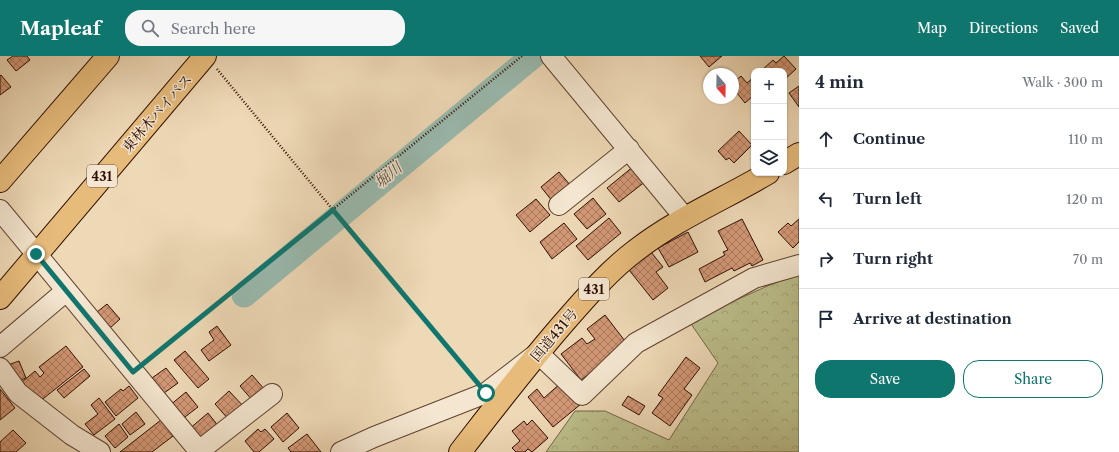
<!DOCTYPE html>
<meta charset="utf-8">
<style>
body{margin:0;font-family:"Libre Caslon Text","Noto Serif JP",serif;background:#f6f6f7;color:#1f2937}
.controls{position:absolute;right:12px;top:12px;display:grid;overflow:hidden;border-radius:8px;box-shadow:0 1px 3px #0004}
.controls button{width:36px;height:36px;display:grid;place-items:center;padding:0;border:0;border-bottom:1px solid #e0e1e3;background:#fff;color:#1f2937;font:20px sans-serif}
.compass{position:absolute;left:703px;top:12px;width:36px;height:36px;border-radius:50%;background:#fff;box-shadow:0 1px 3px #0004;rotate:160deg}
.stop{position:absolute;width:12px;height:12px;margin:-9px;border:3px solid #0f766e;border-radius:50%;background:#fff}
.stop.end{background:#0f766e;border-color:#fff;box-shadow:0 1px 4px #0008}
.list{margin:0;padding:0;list-style:none}
h2{display:flex;justify-content:space-between;align-items:center;height:52px;margin:0;padding:0 16px;font-size:17px}
h2 small{font-size:13px;font-weight:400;color:#747a83}
.list li{display:grid;grid-template-columns:26px 1fr auto;gap:12px;align-items:center;box-sizing:border-box;height:60px;padding:0 16px;border-top:1px solid #e0e1e3}
.list b{display:block;font-size:15px;white-space:nowrap}
.list em{font-size:13px;font-style:normal;color:#747a83}
.actions{display:flex;gap:8px;padding:12px 16px}
.actions a{flex:1;padding:9px 0;border:1px solid #0f766e;border-radius:16px;text-align:center;font-size:14px;color:#0f766e}
.actions .main{background:#0f766e;color:#fff}
.icon{flex:none;width:22px;height:22px;fill:none;stroke:currentColor;stroke-width:2;stroke-linecap:round;stroke-linejoin:round}
.map{position:relative;flex:none;width:799px;height:396px;overflow:hidden}
header{display:flex;align-items:center;gap:24px;box-sizing:border-box;height:56px;padding:0 20px;background:#0f766e;color:#fff}
header strong{font-size:19px}
nav{display:flex;gap:22px;margin-inline-start:auto;font-size:14px}
.search{width:280px;height:36px;background:#f6f6f7;display:flex;align-items:center;gap:10px;box-sizing:border-box;padding:0 14px;border-radius:16px;color:#747a83;font-size:15px}
main{display:flex}
aside{flex:1;background:#fff}
.map>svg:first-child{display:block}
.forest{fill:url(#forest-crowns);stroke:#756647}
.lines{fill:none;stroke-linecap:round;stroke-linejoin:round}
.river{stroke:#99baaf;stroke-width:25}
.building{fill:url(#building-cross-hatch);stroke:#2f0e02}
.minor-casing{stroke:#5f412f;stroke-width:22}
.highway-casing{stroke:#2f0e02;stroke-width:24}
.path{stroke:#2f0e02;stroke-width:2.5;stroke-dasharray:1 2;stroke-linecap:butt}
.minor{stroke:#f4e6d0;stroke-width:20}
.highway{stroke:#e7bc7b;stroke-width:22}
.route{stroke:#0f766e;stroke-width:5}
.labels{text-anchor:middle;dominant-baseline:central;stroke-width:3;stroke-linejoin:round;paint-order:stroke}
.shield{fill:#f4e6d0;stroke:#6a4f40;stroke-width:1}
.shield-label{font-size:13px;font-weight:bold;fill:#2f0e02}
.street-label{font-size:14px;fill:#2f0e02;stroke:#f4e6d0}
.water-label{font-size:15px;font-style:italic;fill:#544a3f;stroke:#f4e6d0}
</style>
<header>
<strong>Mapleaf</strong>
<div class="search"><svg class="icon" aria-label="search" viewBox="0 0 24 24"><circle cx="10" cy="10" r="6"/><path d="M15 15l6 6"/></svg>Search here</div>
<nav><a>Map</a><a>Directions</a><a>Saved</a></nav>
</header>
<main>
<div class="map">
<svg width="799" height="396" viewBox="0 0 799 396">
<defs>
<pattern id="forest-crowns" width="20" height="18" patternUnits="userSpaceOnUse"><rect width="20" height="18" fill="#bbbf8c"/><path d="M2 6a3 3 0 1 1 6 0M12 15a3 3 0 1 1 6 0" fill="none" stroke="#a1a377"/></pattern>
<pattern id="building-cross-hatch" width="8" height="8" patternUnits="userSpaceOnUse"><rect width="8" height="8" fill="#d39876"/><path d="M0 0l8 8M0 8l8-8" fill="none" stroke="#ac7a5f"/></pattern>
</defs>
<rect width="100%" height="100%" fill="#eed9b6"/>
<filter id="stains"><feTurbulence type="fractalNoise" baseFrequency=".005" numOctaves="4"/><feColorMatrix values="0 0 0 0 .2 0 0 0 0 .09 0 0 0 0 .02 0 0 0 .5 -.17"/></filter>
<radialGradient id="worn" r=".72"><stop offset=".6" stop-color="#630" stop-opacity="0"/><stop offset="1" stop-color="#630" stop-opacity=".3"/></radialGradient>
<path class="forest" d="M799,216V396H546L575,355H605L669,384L718,307L689,265Z"/>
<g class="lines">
<path class="river" d="M244,239L533,0"/>
</g>
<path class="building" d="M13,0H27L30,4L16,15L7,4Z
M700,0H722L709,11Z
M784,0L796,13L784,24V15H761L773,4L776,7Z
M1,19L11,31L0,39V20Z
M741,20L747,27L754,21V39L745,47L733,32V27Z
M799,30V51L789,37Z
M739,75L752,89L734,107L729,102L726,104L718,95Z
M634,110L646,125L619,146L607,132Z
M559,116L572,131L553,146L541,131Z
M593,142L606,158L587,173L574,158Z
M536,143L550,159L530,176L516,159Z
M609,162L621,177L588,204L576,190Z
M742,163L763,204L752,210L750,207L734,215L732,212L705,226L699,213L725,199L723,196L728,194L718,175Z
M799,163V186L793,192L778,176L788,167L791,170Z
M564,167L577,183L552,203L540,186Z
M688,176L698,196L669,211L658,192Z
M651,196L663,211L656,216L668,232L653,244L629,214Z
M107,248L120,263L110,272L97,256Z
M605,259L628,289L581,324L561,298L582,282L587,288L595,283L587,273Z
M217,270L231,289L209,305L201,294L214,284L209,276Z
M66,290L83,311L39,346L22,326L35,315L40,321L44,317L39,311Z
M185,295L209,323L198,332L174,304Z
M686,301L700,312L684,333L692,339L670,370L652,357L663,342L658,339Z
M19,305L26,322L15,326L8,309Z
M166,312L178,327L164,337L152,322Z
M84,313L90,320L64,342L57,334Z
M252,319L265,334L253,345L240,330Z
M562,326L581,348L553,371L528,341L537,333L544,342Z
M129,330L138,342L116,360L105,346L121,333L123,335Z
M0,333L15,352L0,364Z
M229,335L245,352L230,365L215,348Z
M186,336L198,351L181,364L169,350Z
M628,340L645,350L639,359L622,349Z
M99,342L115,363L94,379L85,368L98,358L91,349Z
M136,356L145,368L130,379L122,368Z
M208,357L219,371L199,388L188,374Z
M287,357L299,372L283,386L271,371Z
M161,364L173,380L152,396H120Z
M532,364L548,382L532,396L528,393L525,396H516L512,392L520,385L512,375L524,365L527,369Z
M119,368L128,381L115,392L105,380Z
M258,373L261,376L265,373L274,383L259,396H254L245,385Z
M13,374L26,387L16,396H0V386Z
M307,378L321,396H291L288,392Z"/>
<g class="lines">
<g class="minor-casing">
<path id="minor" d="M551,0L685,162
M559,149L629,93
M0,154L200,396
M0,291L66,235
M0,312L18,337L72,379L100,396
M199,395L272,338
M341,396L374,381L486,337L538,297L582,339L636,287L754,222L799,209"/>
</g>
<g class="highway-casing">
<path id="highway" d="M784,107L799,98
M0,125L108,0
M0,242L205,0
M460,396C495,351 530,305 568,262C589,238 610,214 635,195C676,163 724,143 768,117"/>
</g>
<path class="path" d="M217,13L333,154L476,325
M146,305L522,0"/>
<use href="#minor" class="minor"/>
<use href="#highway" class="highway"/>
</g>
<g class="lines">
<path class="route" d="M36,198L133,316L333,154L486,337"/>
</g>
<g class="labels">
<g class="shield">
<rect x="87" y="109" width="30" height="22" rx="3"/>
<rect x="579" y="222" width="30" height="22" rx="3"/>
</g>
<g class="shield-label">
<text x="102" y="120">431</text>
<text x="594" y="233">431</text>
</g>
<g class="street-label">
<text transform="translate(157 57) rotate(-49)">東林木バイパス</text>
<text transform="translate(554 279) rotate(-50)">国道431号</text>
</g>
<g class="water-label">
<text transform="translate(388 119) rotate(-40)">堀川</text>
</g>
</g>
<rect width="100%" height="100%" filter="url(#stains)"/>
<rect width="100%" height="100%" fill="url(#worn)"/>
</svg>
<div class="controls">
<button>+</button>
<button>−</button>
<button><svg class="icon" aria-label="layers" viewBox="0 0 24 24"><path d="M12 4l9 5-9 5-9-5zM3 14l9 5 9-5"/></svg></button>
</div>
<svg class="compass" viewBox="-18 -18 36 36"><path d="M0-13l5 13h-10z" fill="#e53935"/><path d="M0 13l5-13h-10z" fill="#747a83"/></svg>
<div class="stop" style="left:486px;top:337px"></div>
<div class="stop end" style="left:36px;top:198px"></div>
</div>
<aside>
<h2>4 min<small>Walk · 300 m</small></h2>
<ul class="list">
<li><svg class="icon" aria-label="ahead" viewBox="0 0 24 24"><path d="M12 20V5M6 11l6-6 6 6"/></svg><div><b>Continue</b></div><em>110 m</em></li>
<li><svg class="icon" aria-label="left" viewBox="0 0 24 24"><path d="M17 20v-9H6M10 6l-5 5 5 5"/></svg><div><b>Turn left</b></div><em>120 m</em></li>
<li><svg class="icon" aria-label="right" viewBox="0 0 24 24"><path d="M7 20v-9h11M14 6l5 5-5 5"/></svg><div><b>Turn right</b></div><em>70 m</em></li>
<li><svg class="icon" aria-label="arrive" viewBox="0 0 24 24"><path d="M6 21V4h12l-3 4 3 4H6"/></svg><div><b>Arrive at destination</b></div></li>
</ul>
<div class="actions"><a class="main">Save</a><a>Share</a></div>
</aside>
</main>
